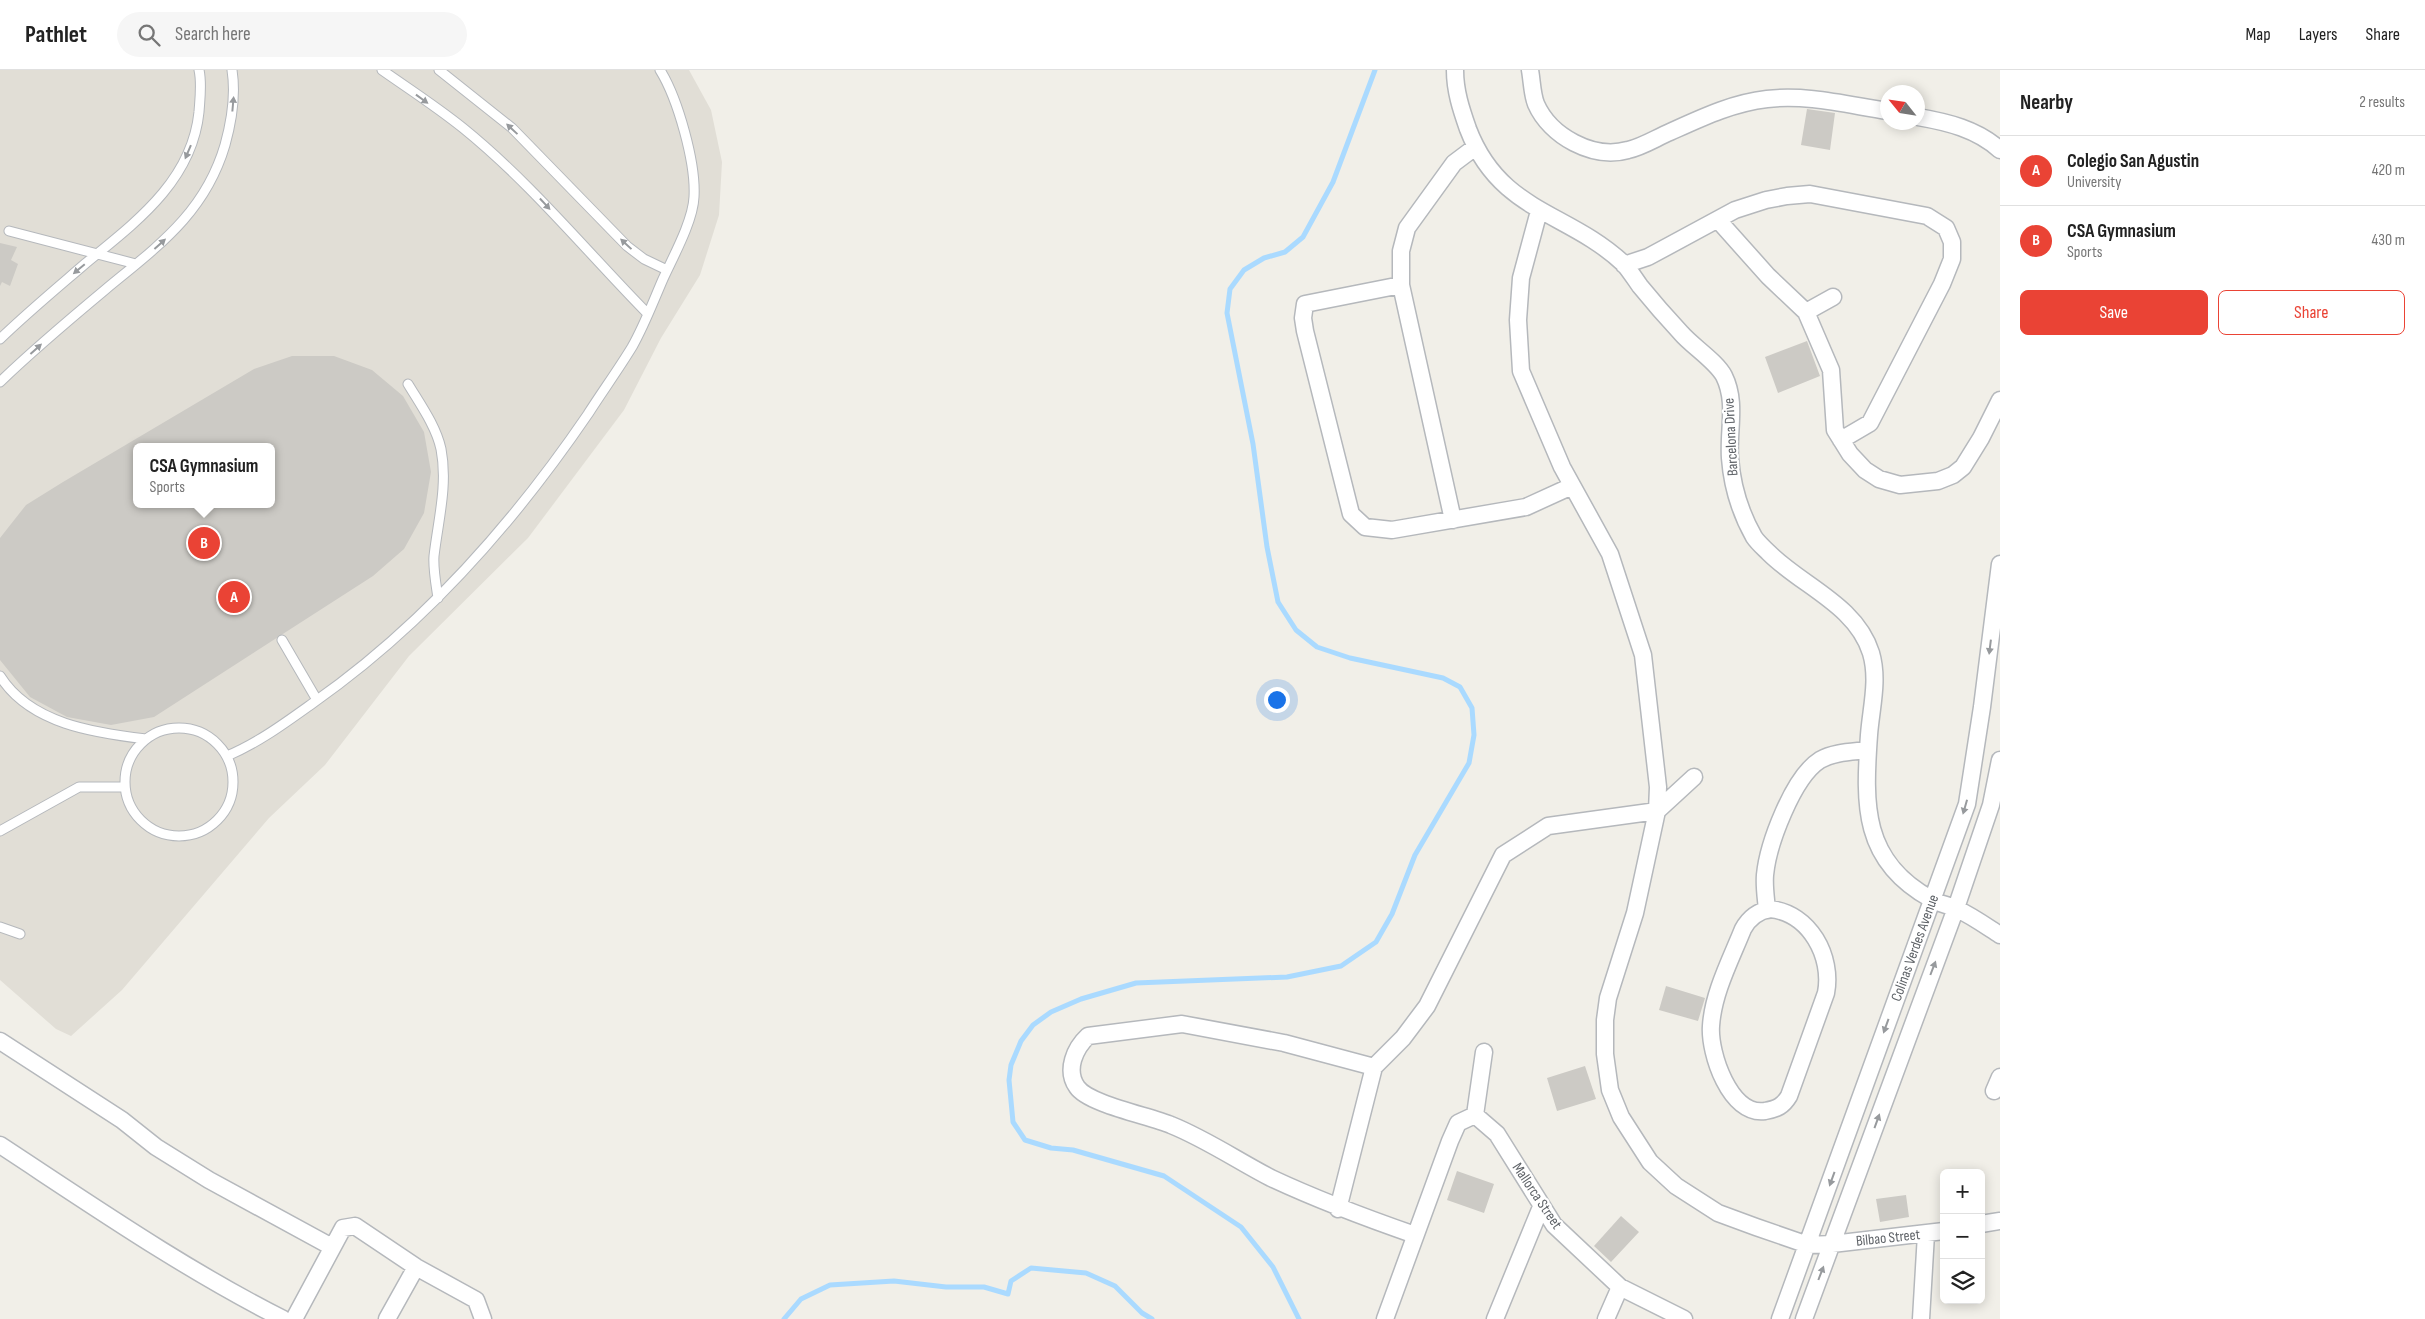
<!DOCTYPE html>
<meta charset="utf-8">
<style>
body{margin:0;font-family:"Sofia Sans Condensed",sans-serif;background:#f6f6f6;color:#222}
.controls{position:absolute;right:15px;bottom:15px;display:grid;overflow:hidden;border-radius:8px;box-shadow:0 2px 12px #0003}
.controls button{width:45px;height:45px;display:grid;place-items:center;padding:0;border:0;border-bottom:1px solid #e0e0e0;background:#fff;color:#222;font:25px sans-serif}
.compass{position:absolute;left:1880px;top:15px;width:45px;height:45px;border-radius:50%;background:#fff;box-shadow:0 2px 12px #0003;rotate:300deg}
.you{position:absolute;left:1276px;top:629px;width:18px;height:18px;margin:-12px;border:4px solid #fff;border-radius:50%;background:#1a73e8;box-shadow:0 0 0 8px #1a73e833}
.badge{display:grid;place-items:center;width:32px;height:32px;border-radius:50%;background:#ea4335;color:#fff;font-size:16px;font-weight:700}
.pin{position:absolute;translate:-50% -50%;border:2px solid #fff;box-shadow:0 1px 5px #0006}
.popup{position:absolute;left:133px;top:373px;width:142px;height:65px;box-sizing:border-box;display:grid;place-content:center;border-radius:8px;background:#fff;filter:drop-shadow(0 1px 4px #0005);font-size:16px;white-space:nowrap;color:#767676}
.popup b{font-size:19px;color:#222}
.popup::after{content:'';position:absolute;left:50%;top:100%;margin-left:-10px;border:10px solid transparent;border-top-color:#fff}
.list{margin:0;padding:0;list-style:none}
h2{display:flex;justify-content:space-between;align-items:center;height:65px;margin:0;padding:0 20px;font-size:21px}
h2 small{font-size:16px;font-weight:400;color:#767676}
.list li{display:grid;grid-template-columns:32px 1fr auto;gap:15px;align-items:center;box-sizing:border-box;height:70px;padding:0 20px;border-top:1px solid #e0e0e0}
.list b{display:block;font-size:19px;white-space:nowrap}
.list p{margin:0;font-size:16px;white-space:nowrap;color:#767676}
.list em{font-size:16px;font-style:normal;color:#767676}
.actions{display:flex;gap:10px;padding:15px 20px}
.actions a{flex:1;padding:11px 0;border:1px solid #ea4335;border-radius:8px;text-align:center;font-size:18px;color:#ea4335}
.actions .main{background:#ea4335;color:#fff}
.icon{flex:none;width:28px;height:28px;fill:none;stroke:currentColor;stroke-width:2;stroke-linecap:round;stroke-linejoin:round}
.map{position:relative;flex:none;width:2000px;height:1249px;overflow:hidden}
header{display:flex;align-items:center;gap:30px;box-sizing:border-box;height:70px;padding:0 25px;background:#fff;border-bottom:1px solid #e0e0e0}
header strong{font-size:24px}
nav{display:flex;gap:28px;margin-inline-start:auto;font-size:18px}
.search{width:350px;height:45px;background:#f6f6f6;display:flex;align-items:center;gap:12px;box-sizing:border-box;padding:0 18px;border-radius:28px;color:#767676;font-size:19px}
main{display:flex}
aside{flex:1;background:#fff}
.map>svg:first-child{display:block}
.education{fill:#e1ded6;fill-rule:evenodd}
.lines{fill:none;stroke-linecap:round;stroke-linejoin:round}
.stream{stroke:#aadaff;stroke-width:5}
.building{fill:#cccac5;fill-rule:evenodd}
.service-casing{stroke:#b5b8bc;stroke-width:11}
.minor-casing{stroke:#b5b8bc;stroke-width:19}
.service{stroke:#fff;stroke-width:9}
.minor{stroke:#fff;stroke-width:16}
.oneway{fill:#979a9d}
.labels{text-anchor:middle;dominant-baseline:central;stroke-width:4.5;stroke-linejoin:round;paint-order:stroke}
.street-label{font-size:15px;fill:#5f6368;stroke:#fff}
</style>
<header>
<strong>Pathlet</strong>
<div class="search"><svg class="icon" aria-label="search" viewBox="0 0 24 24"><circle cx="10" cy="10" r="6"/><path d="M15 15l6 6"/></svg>Search here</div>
<nav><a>Map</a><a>Layers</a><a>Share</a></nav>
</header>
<main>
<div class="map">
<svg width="2000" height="1249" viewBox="0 0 2000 1249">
<rect width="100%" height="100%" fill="#f1efe8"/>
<path class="education" d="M0,0H689L711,40L722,92L719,145L700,205L661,268L624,340L528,468L409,586L325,695L269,748L122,920L71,966L56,959L0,910ZM136,377H272V434H136Z"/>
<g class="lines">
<path class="stream" d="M784,1249L801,1229L830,1215L894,1211L946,1217H984L1008,1224L1011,1211L1031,1198L1086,1203L1115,1216L1142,1243L1152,1249
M1299,1249L1273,1197L1241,1157L1164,1106L1073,1080L1051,1078L1025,1070L1013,1052L1009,1010L1011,995L1021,971L1033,955L1051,942L1081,929L1136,913L1287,907L1341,896L1376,872L1392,844L1415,785L1469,693L1474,665L1472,638L1460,617L1443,608L1350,588L1317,577L1296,560L1278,532L1267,477L1253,374L1227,243L1230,219L1244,200L1264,188L1285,182L1303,167L1333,112L1375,0"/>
</g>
<path class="building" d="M1807,39L1835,43L1830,80L1801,75Z
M0,173L17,177L11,190L18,194L10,216L2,212L0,216Z
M1807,271L1820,306L1778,323L1765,287Z
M292,286H334L372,300L403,326L424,362L431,402L424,443L404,479L373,506L154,647L111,655L67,647L30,627L0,590V468L26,435L63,412L254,299ZM136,377H272V434H136Z
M1666,916L1705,928L1698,951L1659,940Z
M1585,996L1596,1029L1557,1041L1547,1008Z
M1457,1101L1494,1114L1484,1143L1447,1130Z
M1906,1125L1909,1147L1880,1152L1876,1129Z
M1621,1146L1639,1162L1611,1192L1594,1176Z"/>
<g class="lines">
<g class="service-casing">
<path id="service" d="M382,0C409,19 437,37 463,58C531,113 587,182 648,244
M439,0L512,58L627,176L644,189L667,200
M9,161L136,194
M0,269C28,242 57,218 86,193C136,152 192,111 199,42C200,28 202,13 199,0
M0,312C34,279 70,249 106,219C158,176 205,143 225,75C232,50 236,26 232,0
M408,314C420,334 436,356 441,379C448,415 438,451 434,486C433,499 436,514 438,528
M282,570L317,630
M0,606C30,654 95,663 146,669
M125 712a54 54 0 1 1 108 0a54 54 0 1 1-108 0Z
M227,686C258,673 285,653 313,633C423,556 513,454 588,344C602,322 618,300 632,277C644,256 653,232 663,209C673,187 693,151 694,127C696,93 678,29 660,0
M0,761L79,717H125
M0,857L20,864"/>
</g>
<g class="minor-casing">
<path id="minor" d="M1455,0C1455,21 1461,39 1468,59C1500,143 1568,141 1624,194C1630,201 1635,209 1640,216C1653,232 1667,248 1681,263C1692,276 1716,291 1724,306C1737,332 1728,360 1730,388C1732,415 1741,444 1754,467C1758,473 1764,478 1769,483C1802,516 1856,535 1871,583C1879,610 1871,638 1869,665C1864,735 1862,791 1931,829C1939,834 1949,835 1957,839C1972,846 1986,856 2000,865
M1530,0C1532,11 1532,24 1536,34C1550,66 1593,90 1628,80C1642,77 1656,68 1670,62C1701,48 1732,33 1767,29C1806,24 1848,35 1888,41
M1918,47C1947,52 1977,59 2000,80
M1718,150L1768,206L1806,242L1831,300L1835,360L1850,384L1865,400L1879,409L1900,415L1938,411L1953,405L1963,397L1981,368L2000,330
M1624,195L1648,187L1735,140L1766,130L1787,126L1810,124L1927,146L1946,158L1952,172V189L1942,214L1870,353L1841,370
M1401,215L1305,234L1303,248L1305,261L1351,444L1365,457L1392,460L1526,437L1572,416
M1806,242L1833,227
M1453,450L1401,215V181L1407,158L1454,93L1474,78
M1694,707L1657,741L1635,843L1608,928L1605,950V984L1610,1020L1621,1047L1650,1092L1676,1116L1718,1143L1756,1157L1808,1175L1832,1174L1944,1161
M1770,839C1810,843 1833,887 1826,923L1789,1026C1783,1036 1777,1039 1765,1041C1730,1046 1709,983 1711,956C1713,923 1731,889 1743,859C1749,848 1759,841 1770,839Z
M1767,840C1766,828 1764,817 1765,805C1768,774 1793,707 1820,690C1834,682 1852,682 1868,680
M0,971L122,1050L156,1077L209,1110L332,1177
M1484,982L1475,1045L1497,1064L1554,1155L1620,1217L1684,1249
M1994,1021L2000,1007
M0,1075C93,1136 184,1199 283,1249
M1338,1139L1374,997
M1981,1154L2000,1151
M1415,1165C1366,1148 1318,1130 1271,1108C1238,1091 1206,1069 1171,1055C1150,1046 1088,1034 1077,1017C1065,1000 1075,978 1088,966L1182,954L1284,973L1374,997L1403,968L1427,936L1503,785L1548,756L1657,741L1658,717L1643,585L1610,484L1562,397L1521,301L1518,250L1521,208L1539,141
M294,1249L343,1158L355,1156L416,1197L476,1230L483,1249
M387,1249L416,1197
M1385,1249L1450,1071L1458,1053L1475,1045
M1495,1249L1541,1137
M1606,1249L1620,1217
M1780,1249L1967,734L1982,637L2000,494
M1804,1249L1956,838L1991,735L2000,690
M1921,1249L1926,1164"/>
</g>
<use href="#service" class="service"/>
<use href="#minor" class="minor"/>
</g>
<defs><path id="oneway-solid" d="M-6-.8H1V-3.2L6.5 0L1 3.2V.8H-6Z" transform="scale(1.25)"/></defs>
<g class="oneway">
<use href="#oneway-solid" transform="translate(422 29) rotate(36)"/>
<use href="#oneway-solid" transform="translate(233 34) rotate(-85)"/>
<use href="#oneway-solid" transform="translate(512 59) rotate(-137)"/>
<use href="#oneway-solid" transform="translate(188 82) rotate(113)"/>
<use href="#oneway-solid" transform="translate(545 134) rotate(47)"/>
<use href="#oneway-solid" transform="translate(160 174) rotate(-42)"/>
<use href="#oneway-solid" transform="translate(626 174) rotate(-137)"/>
<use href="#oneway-solid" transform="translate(79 199) rotate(140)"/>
<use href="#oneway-solid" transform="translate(36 279) rotate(-42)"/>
<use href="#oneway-solid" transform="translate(1990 577) rotate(97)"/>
<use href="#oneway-solid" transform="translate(1965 737) rotate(106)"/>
<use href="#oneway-solid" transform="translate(1933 898) rotate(-69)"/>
<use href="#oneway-solid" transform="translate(1886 956) rotate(110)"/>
<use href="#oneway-solid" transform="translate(1877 1051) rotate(-70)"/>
<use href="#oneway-solid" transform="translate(1832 1109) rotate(110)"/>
<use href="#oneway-solid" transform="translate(1821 1203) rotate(-69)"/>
</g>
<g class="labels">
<g class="street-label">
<text transform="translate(1731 367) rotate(-93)">Barcelona Drive</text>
<text transform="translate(1915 878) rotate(-70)">Colinas Verdes Avenue</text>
<text transform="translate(1537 1126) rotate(56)">Mallorca Street</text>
<text transform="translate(1888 1168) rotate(-6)">Bilbao Street</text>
</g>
</g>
</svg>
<div class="controls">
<button>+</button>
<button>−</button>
<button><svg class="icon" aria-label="layers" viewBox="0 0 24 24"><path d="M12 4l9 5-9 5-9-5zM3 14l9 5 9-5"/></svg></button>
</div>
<svg class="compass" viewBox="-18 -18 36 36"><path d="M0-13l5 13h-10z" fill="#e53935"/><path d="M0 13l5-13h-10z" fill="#767676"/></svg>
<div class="you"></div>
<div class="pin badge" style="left:234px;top:527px">A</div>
<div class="pin badge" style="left:204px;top:473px">B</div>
<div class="popup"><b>CSA Gymnasium</b>Sports</div>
</div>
<aside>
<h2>Nearby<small>2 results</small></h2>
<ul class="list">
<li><span class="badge">A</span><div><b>Colegio San Agustin</b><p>University</p></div><em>420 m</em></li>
<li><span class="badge">B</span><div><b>CSA Gymnasium</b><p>Sports</p></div><em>430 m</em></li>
</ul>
<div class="actions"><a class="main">Save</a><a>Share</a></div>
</aside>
</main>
